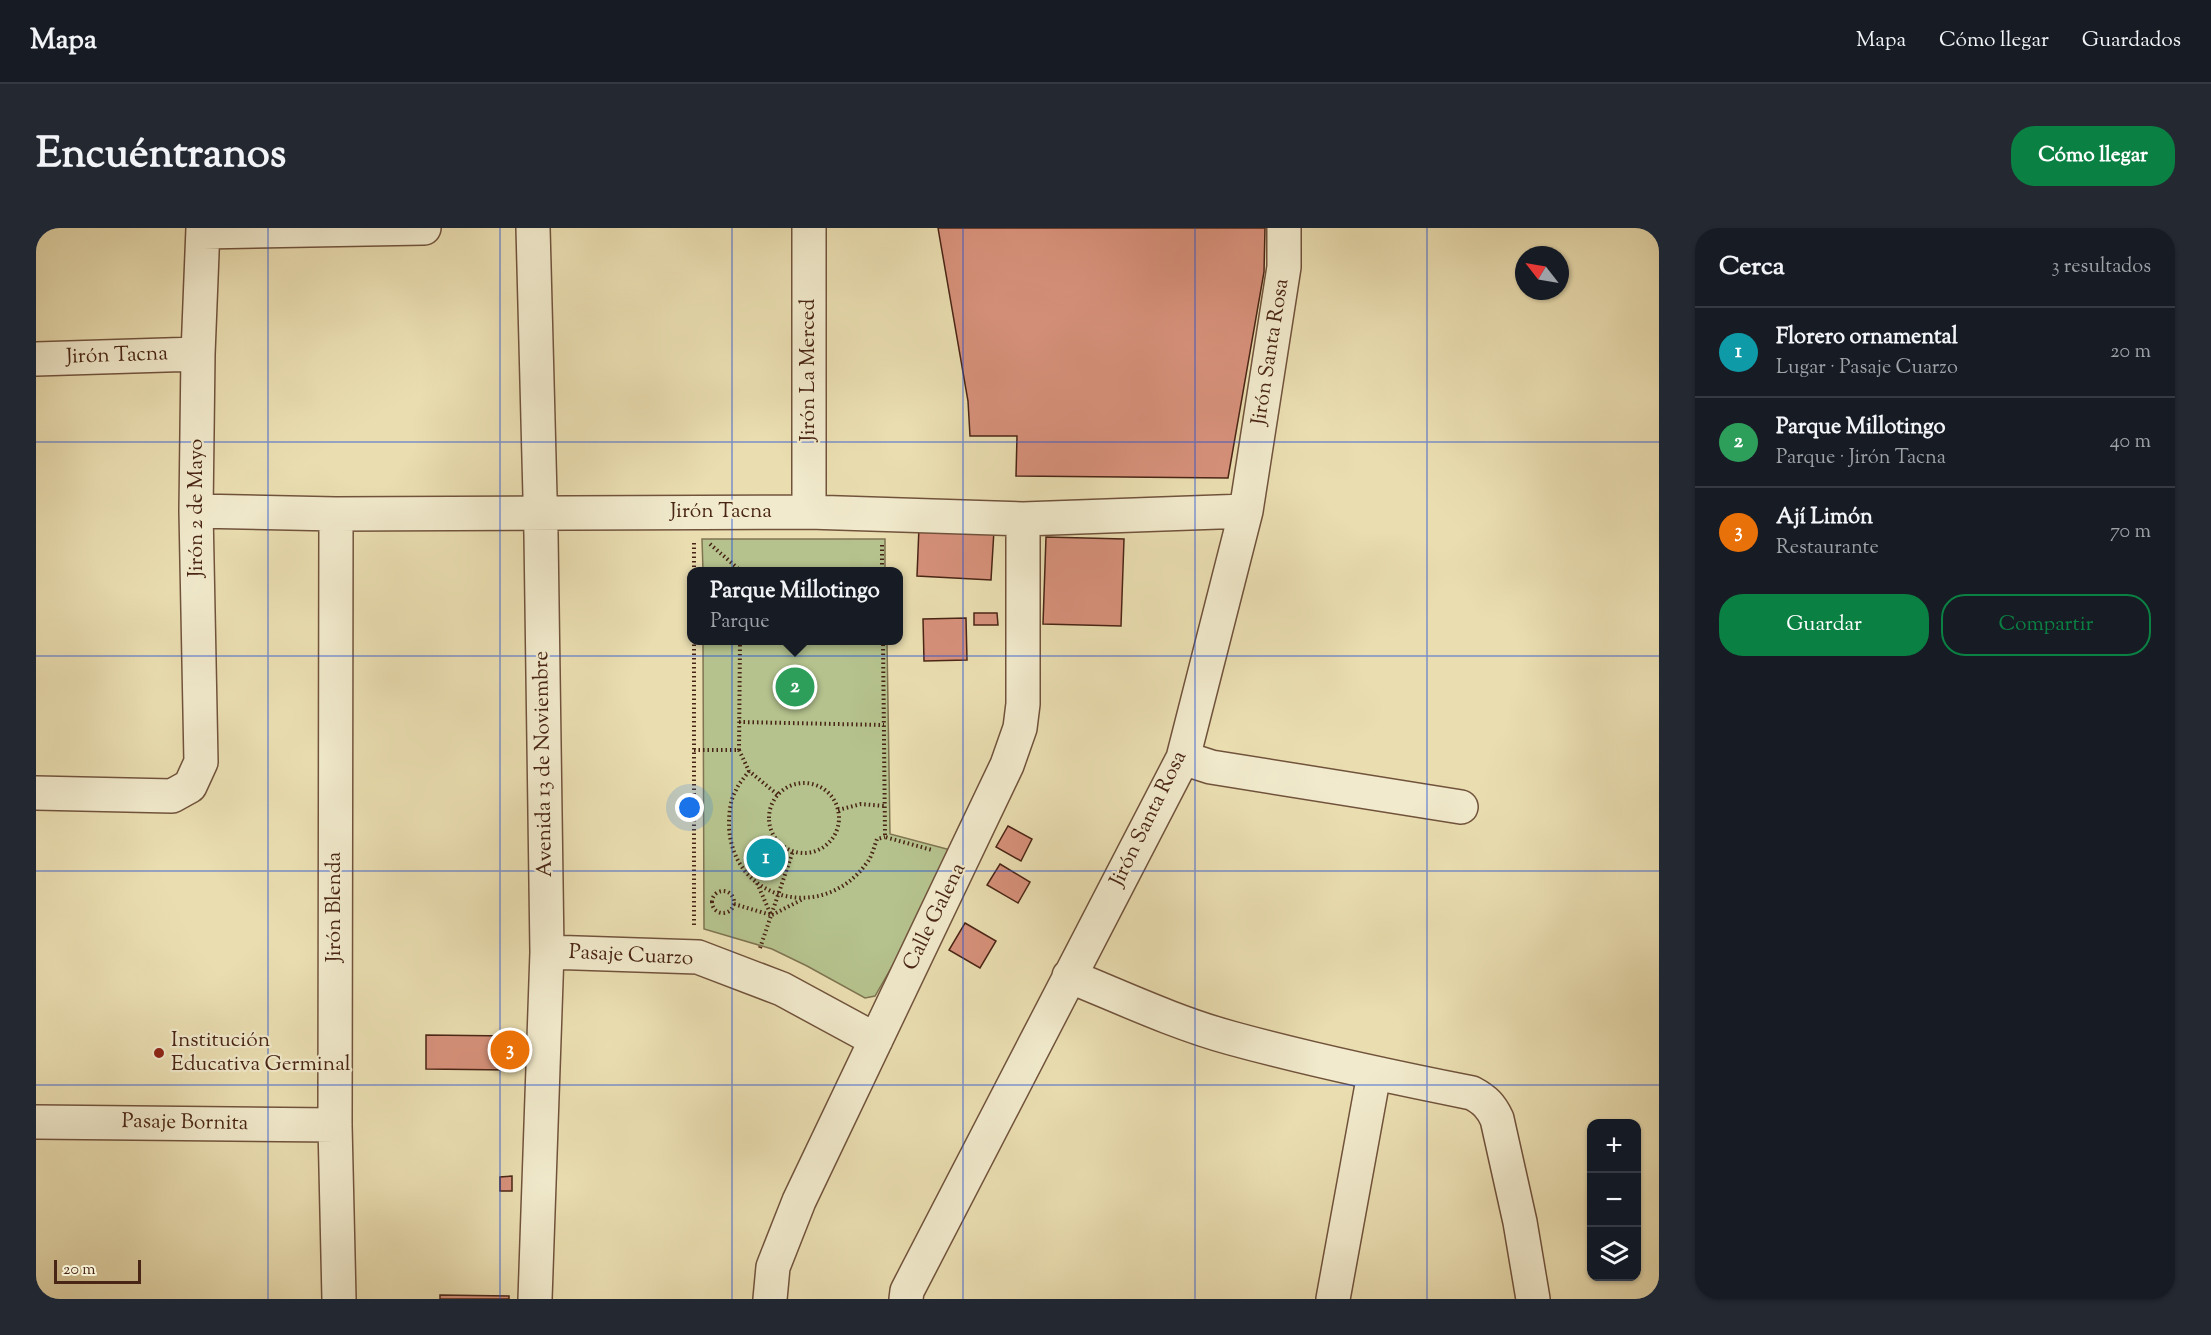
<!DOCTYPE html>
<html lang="es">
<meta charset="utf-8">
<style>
body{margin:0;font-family:"Sorts Mill Goudy",serif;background:#242831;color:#f1f3f6}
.controls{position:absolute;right:18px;bottom:18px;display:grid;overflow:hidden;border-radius:12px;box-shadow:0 2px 4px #0004}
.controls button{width:54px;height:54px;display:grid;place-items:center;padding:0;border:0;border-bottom:2px solid #363941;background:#171b24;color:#f1f3f6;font:30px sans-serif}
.compass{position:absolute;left:1479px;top:18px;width:54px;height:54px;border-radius:50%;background:#171b24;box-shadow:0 2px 4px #0004;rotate:301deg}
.scale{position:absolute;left:18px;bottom:15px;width:87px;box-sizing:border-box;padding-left:6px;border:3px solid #492515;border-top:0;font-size:16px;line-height:21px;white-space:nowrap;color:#492515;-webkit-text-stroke:4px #f1eacc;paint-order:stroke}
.you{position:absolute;left:654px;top:580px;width:21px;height:21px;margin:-15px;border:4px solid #fff;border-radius:50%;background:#1a73e8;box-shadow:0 0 0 9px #1a73e833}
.badge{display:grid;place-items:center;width:39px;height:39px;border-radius:50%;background:#0b8043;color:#fff;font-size:20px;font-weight:700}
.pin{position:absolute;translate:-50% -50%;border:3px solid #fff;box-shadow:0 2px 6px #0006}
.popup{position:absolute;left:651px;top:339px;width:216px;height:78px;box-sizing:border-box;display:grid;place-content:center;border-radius:12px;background:#171b24;filter:drop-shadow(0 2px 4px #0005);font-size:20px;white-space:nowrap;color:#9ea1a6}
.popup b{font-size:22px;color:#f1f3f6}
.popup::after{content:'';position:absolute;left:50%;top:100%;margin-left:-12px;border:12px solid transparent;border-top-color:#171b24}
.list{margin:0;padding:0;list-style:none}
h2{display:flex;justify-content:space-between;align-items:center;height:78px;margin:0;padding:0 24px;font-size:26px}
h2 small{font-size:20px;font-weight:400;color:#9ea1a6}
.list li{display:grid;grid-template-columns:39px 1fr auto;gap:18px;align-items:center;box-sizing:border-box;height:90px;padding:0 24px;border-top:2px solid #363941}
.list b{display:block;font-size:22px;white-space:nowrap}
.list p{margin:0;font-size:20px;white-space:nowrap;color:#9ea1a6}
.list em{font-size:20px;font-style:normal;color:#9ea1a6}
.actions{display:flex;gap:12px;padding:18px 24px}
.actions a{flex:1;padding:14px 0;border:2px solid #0b8043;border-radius:24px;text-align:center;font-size:21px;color:#0b8043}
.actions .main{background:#0b8043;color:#fff}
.icon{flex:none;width:33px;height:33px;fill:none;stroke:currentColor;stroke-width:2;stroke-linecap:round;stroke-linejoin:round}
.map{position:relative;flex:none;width:1623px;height:1071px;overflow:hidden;border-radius:24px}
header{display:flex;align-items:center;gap:36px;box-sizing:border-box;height:84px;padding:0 30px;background:#171b24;border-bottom:2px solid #363941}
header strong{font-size:28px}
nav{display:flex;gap:33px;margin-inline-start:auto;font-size:21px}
.intro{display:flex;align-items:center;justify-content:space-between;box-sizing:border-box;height:144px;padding:0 36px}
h1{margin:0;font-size:42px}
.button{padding:15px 27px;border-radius:24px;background:#0b8043;color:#fff;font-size:21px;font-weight:700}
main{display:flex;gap:36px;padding:0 36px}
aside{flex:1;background:#171b24;border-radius:24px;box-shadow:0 2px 4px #0004}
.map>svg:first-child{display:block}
.green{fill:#b5c28d;stroke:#7f7451;stroke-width:1.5}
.building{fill:#d7917b;stroke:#492515;stroke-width:1.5}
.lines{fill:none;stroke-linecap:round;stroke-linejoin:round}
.minor-casing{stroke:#71533c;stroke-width:36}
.path{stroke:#492515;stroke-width:4;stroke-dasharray:1.5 3;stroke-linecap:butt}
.minor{stroke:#f1eacc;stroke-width:33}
.grid{fill:none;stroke:#1d4ed8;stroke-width:1.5;stroke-opacity:0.55}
.poi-dot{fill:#8f2418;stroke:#f1eacc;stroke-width:2}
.labels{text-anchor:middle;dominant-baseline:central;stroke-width:4.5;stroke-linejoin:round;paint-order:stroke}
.street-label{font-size:21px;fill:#492515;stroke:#f1eacc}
.poi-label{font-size:21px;fill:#492515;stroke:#f1eacc;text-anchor:start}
</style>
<header>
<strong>Mapa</strong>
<nav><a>Mapa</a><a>Cómo llegar</a><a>Guardados</a></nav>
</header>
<div class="intro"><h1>Encuéntranos</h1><a class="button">Cómo llegar</a></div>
<main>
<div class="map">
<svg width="1623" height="1071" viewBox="0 0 1623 1071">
<rect width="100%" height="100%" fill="#eadeb1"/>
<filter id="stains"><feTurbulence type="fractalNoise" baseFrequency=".00333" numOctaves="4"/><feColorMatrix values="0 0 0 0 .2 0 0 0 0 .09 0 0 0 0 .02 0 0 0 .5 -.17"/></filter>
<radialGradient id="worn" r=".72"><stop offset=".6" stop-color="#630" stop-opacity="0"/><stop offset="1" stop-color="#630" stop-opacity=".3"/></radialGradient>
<path class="green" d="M666,311H849V343H667Z
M667,413H851L854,606L922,624L839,768L829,770L771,738L736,721L668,701Z"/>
<path class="building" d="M902,0H1229L1228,44L1192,250L980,248L981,208H934L932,173Z
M883,299L958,302L955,352L881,348Z
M1010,309L1088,311L1085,398L1007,396Z
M938,385H961L962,397H938Z
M930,390L931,432L888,433L887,391Z
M972,598L996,611L985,633L960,619Z
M964,636L994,654L982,675L951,657Z
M929,695L960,713L944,740L913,722Z
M390,807L481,808V842L390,841Z
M476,948V963H464V949Z
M404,1067L473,1068V1071H404Z"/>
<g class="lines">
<g class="minor-casing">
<path id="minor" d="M497,0L505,307L511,724L499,1071
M167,4L388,0
M0,131L162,126
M160,283L300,286L773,284L987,291L1210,283
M773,284V0
M300,286L299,897L303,1071
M1147,530L1175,539L1425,579
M0,565L136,568L154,558L165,534L160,283L162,126L167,0
M511,724L662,729L746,761L840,812
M1033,748C1087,770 1140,795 1195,810C1275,832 1355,849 1436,865C1449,872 1455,878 1461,891L1484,994L1497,1071
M0,894L299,897
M734,1071L737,1039L763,973L971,537L984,500L987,476V291
M870,1071L871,1063L1147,530L1210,283L1248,39V0
M1297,1071L1338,846"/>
</g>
<path class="path" d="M658,315V344
M674,316L706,344
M846,317V344
M706,342H846
M658,412V700
M847,412L849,609L896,622
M703,494L848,497
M658,522H703L713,543L742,567
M703,522L704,412
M713,543C709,549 703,555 700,562C694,572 693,586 693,598C696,673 787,695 830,636C836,629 838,619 841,611L849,609
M733 590a35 35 0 1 1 70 0a35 35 0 1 1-70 0Z
M802,582L825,576L848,578
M676 674a11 11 0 1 1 22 0a11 11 0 1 1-22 0Z
M698,676L735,687L721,655
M736,687L767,671
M724,720L757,623"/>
<use href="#minor" class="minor"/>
</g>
<path class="grid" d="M232,0V1071M464,0V1071M696,0V1071M927,0V1071M1159,0V1071M1391,0V1071M0,214H1623M0,428H1623M0,643H1623M0,857H1623"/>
<circle class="poi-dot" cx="123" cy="825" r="6"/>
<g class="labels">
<g class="street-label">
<text transform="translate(1235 124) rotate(-81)">Jirón Santa Rosa</text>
<text transform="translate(81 128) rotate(-2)">Jirón Tacna</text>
<text transform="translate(773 142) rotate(-90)">Jirón La Merced</text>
<text transform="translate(161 280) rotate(-90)">Jirón 2 de Mayo</text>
<text x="685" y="284">Jirón Tacna</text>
<text transform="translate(508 536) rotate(-91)">Avenida 13 de Noviembre</text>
<text transform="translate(1113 591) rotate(-64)">Jirón Santa Rosa</text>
<text transform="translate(299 679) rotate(-90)">Jirón Blenda</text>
<text transform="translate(899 689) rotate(-64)">Calle Galena</text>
<text transform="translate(595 728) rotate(3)">Pasaje Cuarzo</text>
<text transform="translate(149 895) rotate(1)">Pasaje Bornita</text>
</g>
<g class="poi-label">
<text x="135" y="813">Institución<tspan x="135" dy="24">Educativa Germinal</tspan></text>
</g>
</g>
<rect width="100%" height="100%" filter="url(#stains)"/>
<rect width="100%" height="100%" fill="url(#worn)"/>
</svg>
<div class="controls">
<button>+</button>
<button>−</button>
<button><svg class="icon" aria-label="layers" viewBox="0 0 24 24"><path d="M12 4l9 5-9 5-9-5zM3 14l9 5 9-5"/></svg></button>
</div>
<svg class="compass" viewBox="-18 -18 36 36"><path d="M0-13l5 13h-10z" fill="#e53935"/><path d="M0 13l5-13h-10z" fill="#9ea1a6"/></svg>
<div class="scale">20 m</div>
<div class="you"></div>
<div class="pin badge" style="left:730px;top:630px;background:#0f9aa8">1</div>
<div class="pin badge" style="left:759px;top:459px;background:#2e9e5b">2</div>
<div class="popup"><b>Parque Millotingo</b>Parque</div>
<div class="pin badge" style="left:474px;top:822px;background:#e8710a">3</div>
</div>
<aside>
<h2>Cerca<small>3 resultados</small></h2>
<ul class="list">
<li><span class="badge" style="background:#0f9aa8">1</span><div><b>Florero ornamental</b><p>Lugar · Pasaje Cuarzo</p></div><em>20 m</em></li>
<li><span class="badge" style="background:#2e9e5b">2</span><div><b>Parque Millotingo</b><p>Parque · Jirón Tacna</p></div><em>40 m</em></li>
<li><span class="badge" style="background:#e8710a">3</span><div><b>Ají Limón</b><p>Restaurante</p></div><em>70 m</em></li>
</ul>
<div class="actions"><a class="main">Guardar</a><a>Compartir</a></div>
</aside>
</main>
